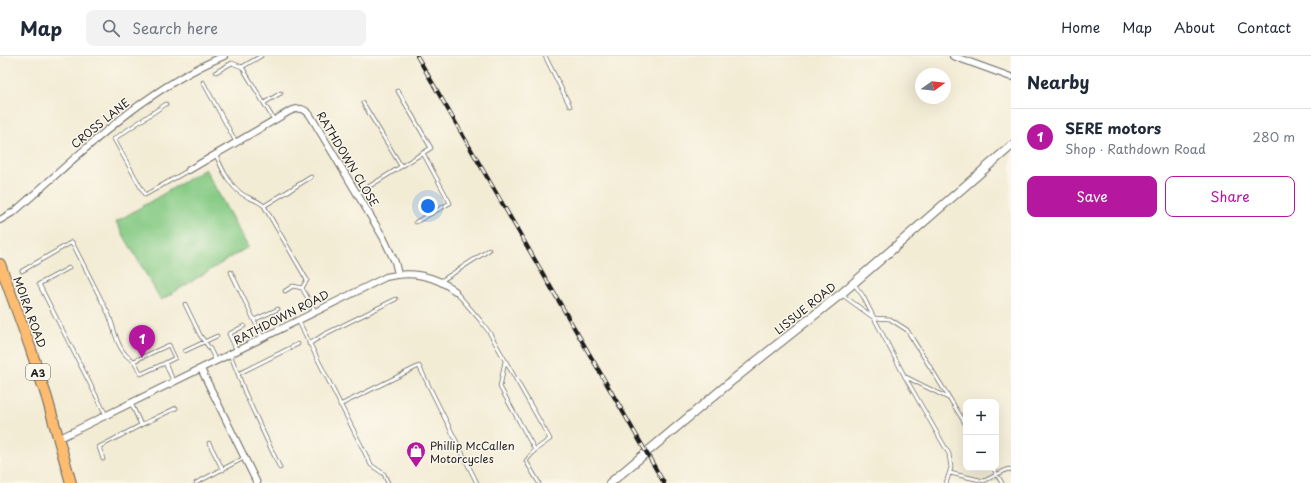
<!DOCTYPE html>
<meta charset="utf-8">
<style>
body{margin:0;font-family:"Playpen Sans",sans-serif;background:#f2f2f3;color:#1f2937}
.controls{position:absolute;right:12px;bottom:12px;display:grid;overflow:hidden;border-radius:8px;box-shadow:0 4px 16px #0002}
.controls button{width:36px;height:36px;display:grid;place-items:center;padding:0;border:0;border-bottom:1px solid #e0e1e3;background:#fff;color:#1f2937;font:20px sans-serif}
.compass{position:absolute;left:915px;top:12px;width:36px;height:36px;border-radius:50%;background:#fff;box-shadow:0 4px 16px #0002;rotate:75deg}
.you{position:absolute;left:428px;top:150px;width:14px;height:14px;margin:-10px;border:3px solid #fff;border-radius:50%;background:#1a73e8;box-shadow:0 0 0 6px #1a73e833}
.badge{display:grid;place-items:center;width:26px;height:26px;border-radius:50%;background:#b5179e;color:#fff;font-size:13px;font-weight:700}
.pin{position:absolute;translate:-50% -33px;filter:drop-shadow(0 1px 2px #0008)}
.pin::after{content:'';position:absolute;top:21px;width:14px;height:12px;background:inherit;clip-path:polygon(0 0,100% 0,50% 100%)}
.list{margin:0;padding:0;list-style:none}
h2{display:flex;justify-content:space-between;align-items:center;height:52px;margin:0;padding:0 16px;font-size:17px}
h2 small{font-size:13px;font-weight:400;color:#747a83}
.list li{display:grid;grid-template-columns:26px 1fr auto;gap:12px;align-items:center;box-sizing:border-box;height:56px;padding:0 16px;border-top:1px solid #e0e1e3}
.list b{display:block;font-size:15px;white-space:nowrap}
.list p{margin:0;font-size:13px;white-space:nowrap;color:#747a83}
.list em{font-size:13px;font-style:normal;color:#747a83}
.actions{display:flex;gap:8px;padding:12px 16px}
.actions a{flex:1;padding:9px 0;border:1px solid #b5179e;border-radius:8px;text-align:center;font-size:14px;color:#b5179e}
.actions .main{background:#b5179e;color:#fff}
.icon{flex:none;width:22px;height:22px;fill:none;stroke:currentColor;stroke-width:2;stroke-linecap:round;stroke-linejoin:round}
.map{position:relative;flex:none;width:1011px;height:427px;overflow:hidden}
header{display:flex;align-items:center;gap:24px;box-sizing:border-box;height:56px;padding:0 20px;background:#fff;border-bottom:1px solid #e0e1e3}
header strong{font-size:19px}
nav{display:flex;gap:22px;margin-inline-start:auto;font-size:14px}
.search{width:280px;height:36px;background:#f2f2f3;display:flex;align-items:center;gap:10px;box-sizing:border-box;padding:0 14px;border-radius:8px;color:#747a83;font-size:15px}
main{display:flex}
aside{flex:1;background:#fff}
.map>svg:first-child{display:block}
.green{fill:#86cb85;stroke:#517450}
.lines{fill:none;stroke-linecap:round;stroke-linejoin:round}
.service-casing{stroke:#67655d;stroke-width:4.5}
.minor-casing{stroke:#67655d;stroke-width:8}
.tertiary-casing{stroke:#67655d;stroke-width:10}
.trunk-casing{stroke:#67655d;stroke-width:12}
.service{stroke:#fff;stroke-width:3}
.minor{stroke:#fff;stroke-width:6}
.tertiary{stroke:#fff;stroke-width:8}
.trunk{stroke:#fdbc70;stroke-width:10}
.rail-casing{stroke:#1c1c1c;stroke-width:4}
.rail{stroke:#fbf7ec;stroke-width:2.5;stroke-dasharray:8;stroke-linecap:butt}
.labels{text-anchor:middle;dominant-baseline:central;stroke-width:3;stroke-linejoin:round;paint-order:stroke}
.shield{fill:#fbf7ec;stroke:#5f5e5a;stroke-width:1}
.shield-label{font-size:10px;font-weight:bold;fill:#1c1c1c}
.street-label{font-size:11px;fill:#1c1c1c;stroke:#fbf7ec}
.poi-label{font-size:11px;fill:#1c1c1c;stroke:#fbf7ec;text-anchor:start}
</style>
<header>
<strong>Map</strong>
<div class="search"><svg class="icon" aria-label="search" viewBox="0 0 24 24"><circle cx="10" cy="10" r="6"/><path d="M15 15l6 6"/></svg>Search here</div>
<nav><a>Home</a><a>Map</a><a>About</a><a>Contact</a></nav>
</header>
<main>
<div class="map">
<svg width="1011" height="427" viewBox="0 0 1011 427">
<rect width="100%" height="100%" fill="#fbf7ec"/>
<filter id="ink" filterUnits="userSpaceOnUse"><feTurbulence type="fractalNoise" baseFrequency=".025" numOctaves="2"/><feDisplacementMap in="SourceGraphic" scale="8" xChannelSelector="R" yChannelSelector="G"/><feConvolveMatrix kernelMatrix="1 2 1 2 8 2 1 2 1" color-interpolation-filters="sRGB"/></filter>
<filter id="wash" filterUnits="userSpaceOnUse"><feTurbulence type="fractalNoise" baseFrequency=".012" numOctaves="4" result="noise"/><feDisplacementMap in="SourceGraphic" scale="16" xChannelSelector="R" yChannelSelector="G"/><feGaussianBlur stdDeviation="0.9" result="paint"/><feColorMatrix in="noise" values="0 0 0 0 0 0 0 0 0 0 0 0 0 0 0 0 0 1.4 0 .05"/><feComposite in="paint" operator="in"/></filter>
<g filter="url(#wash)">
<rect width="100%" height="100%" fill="#f3ecd5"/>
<path class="green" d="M205,113L248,191L161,244L116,166Z"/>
</g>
<g filter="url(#ink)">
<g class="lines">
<g class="service-casing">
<path id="service" d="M261,0L242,11L274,64
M545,0L570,50
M216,16L232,7L242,11
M203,26L236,86
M264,47L281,37
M363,47L401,110
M166,48L114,83L145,139L189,114
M216,99C222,113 229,129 242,138C249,143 257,143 264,150L307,224L302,232L315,255
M357,138L431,92L398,35
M264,150L311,121
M416,166L450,147L423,97
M69,212L39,228L106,359
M22,215L72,186L109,259C115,274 117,297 134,305
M231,216L254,264
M441,225L489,194
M285,235L293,230L302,232
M455,235L480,264L489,276L550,383L535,394L500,331L505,305
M841,238L874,262L863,240L854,228
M185,248L200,279L210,293L216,305
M874,262L905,321L949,398L951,412L946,427
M874,262L890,263L907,274L950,343L906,321
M298,264L371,409L384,418L388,427
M262,281L254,264L278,253
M309,288L325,278L396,243
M185,295L217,280
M237,295L229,278L244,270
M230,298L238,318
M165,307L175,302L169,289L134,305L141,318L165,307L174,326
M950,343L966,369
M131,347L141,369L176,352
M340,349L419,310L477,427
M209,387L223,414
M535,394L526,405L539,427
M103,403L99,391L141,369
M280,412L245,337L238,318L298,288
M993,412L1002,427
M950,417L984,425L1008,413L1011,414
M196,427L244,402"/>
</g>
<g class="minor-casing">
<path id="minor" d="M953,0L1011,21
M189,114L290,55C299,51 304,52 310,59L383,181L395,206L398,218
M0,164L15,155C82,97 141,35 224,0
M201,313L257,427
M58,383L386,221C410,215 435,219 455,235"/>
</g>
<g class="tertiary-casing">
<path id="tertiary" d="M610,427L734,323L841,238L1011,90"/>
</g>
<g class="trunk-casing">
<path id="trunk" d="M0,208L30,291L47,342L71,427"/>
</g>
<use href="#service" class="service"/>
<use href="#minor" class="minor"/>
<use href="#tertiary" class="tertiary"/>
<use href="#trunk" class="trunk"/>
<g class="rail-casing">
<path id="rail" d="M417,0L664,427"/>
</g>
<use href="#rail" class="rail"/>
</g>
</g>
<defs>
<g id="shop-pin" transform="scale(1)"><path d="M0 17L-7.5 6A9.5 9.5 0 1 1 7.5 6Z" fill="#b5179e" stroke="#fbf7ec"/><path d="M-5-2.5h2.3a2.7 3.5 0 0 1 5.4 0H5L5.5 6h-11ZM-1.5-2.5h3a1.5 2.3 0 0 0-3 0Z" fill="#fff"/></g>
</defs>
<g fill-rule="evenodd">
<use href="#shop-pin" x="416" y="395"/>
</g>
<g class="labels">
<rect class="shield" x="26" y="308" width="24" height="16" rx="3"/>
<g class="shield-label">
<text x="38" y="316">A3</text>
</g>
<g class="street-label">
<text transform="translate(100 67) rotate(-39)">CROSS LANE</text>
<text transform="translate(348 103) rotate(59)">RATHDOWN CLOSE</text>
<text transform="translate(805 252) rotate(-39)">LISSUE ROAD</text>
<text transform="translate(30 256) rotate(70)">MOIRA ROAD</text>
<text transform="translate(281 261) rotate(-27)">RATHDOWN ROAD</text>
</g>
<g class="poi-label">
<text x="430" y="389">Phillip McCallen<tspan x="430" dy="13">Motorcycles</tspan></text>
</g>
</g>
</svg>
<div class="controls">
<button>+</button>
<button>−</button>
</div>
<svg class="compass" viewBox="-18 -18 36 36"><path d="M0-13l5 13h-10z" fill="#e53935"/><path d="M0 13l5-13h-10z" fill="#747a83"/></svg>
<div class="you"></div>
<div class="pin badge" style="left:142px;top:302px">1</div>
</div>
<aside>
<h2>Nearby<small></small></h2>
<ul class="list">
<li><span class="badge">1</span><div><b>SERE motors</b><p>Shop · Rathdown Road</p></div><em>280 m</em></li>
</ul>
<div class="actions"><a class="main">Save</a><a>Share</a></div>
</aside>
</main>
